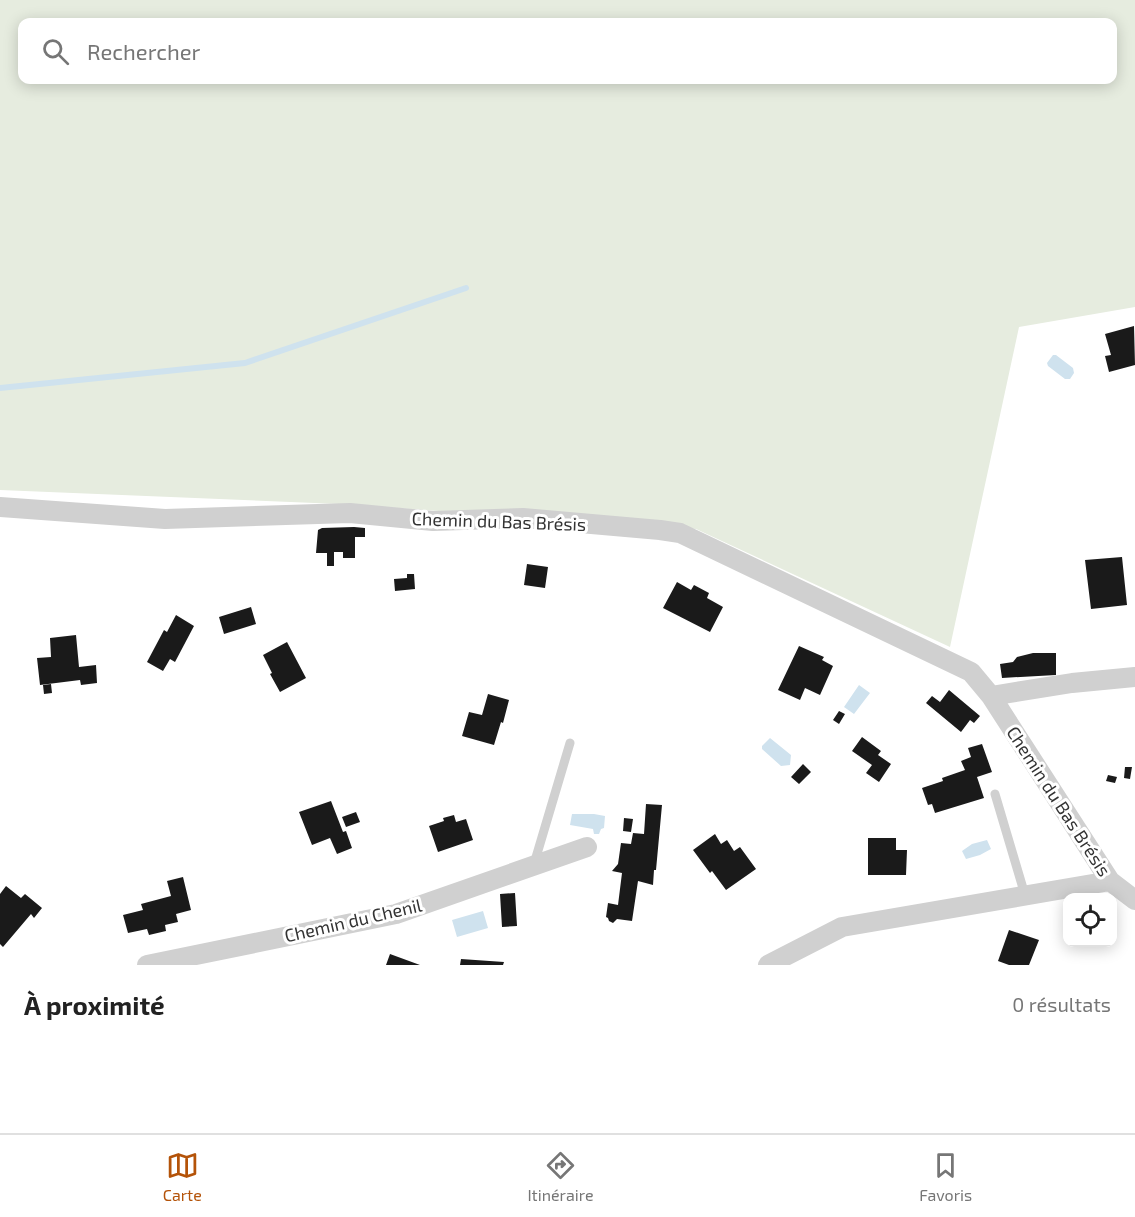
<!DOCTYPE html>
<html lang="fr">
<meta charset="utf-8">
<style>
body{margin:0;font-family:"Exo 2",sans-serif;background:#f6f6f6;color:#222}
.controls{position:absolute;right:18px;bottom:18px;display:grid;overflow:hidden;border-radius:12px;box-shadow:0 3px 15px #0003}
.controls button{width:54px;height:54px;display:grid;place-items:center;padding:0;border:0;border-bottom:2px solid #e0e0e0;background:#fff;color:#222;font:30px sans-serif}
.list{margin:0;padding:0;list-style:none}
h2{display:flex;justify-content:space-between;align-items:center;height:78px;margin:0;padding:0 24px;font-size:26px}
h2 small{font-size:20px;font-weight:400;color:#767676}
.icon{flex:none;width:33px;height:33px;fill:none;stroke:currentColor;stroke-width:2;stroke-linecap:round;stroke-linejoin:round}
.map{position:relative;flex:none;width:1135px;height:965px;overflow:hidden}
.search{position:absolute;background:#fff;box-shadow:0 3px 15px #0003;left:18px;right:18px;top:18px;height:66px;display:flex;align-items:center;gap:15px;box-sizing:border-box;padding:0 21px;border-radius:12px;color:#767676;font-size:22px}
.sheet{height:168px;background:#fff}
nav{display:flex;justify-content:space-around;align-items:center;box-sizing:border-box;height:84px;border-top:2px solid #e0e0e0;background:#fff;font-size:16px;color:#767676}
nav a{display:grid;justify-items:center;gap:3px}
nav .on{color:#b45309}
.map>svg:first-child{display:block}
.green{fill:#e6ecdf;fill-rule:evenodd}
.water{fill:#cfe2ee}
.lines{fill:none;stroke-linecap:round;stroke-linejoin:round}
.stream{stroke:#cfe2ee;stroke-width:6}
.building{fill:#1a1a1a}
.service{stroke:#d0d0d0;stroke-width:9}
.minor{stroke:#d0d0d0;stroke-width:20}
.labels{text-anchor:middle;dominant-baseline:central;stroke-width:6;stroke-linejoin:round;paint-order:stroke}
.street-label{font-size:18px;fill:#333;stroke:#fff}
</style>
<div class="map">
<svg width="1135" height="965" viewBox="0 0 1135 965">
<rect width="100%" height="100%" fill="#fff"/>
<path class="green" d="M0,0H1135V307L1019,327L950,647L696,529L339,504L0,490ZM22,22H1112V80H22Z"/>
<path class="water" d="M1053,355H1056L1073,368L1074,373L1070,379H1065L1048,366L1047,363Z
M859,685L870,693L854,714L844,707Z
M770,738L791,755L790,765L781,766L762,749V746Z
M572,814H594L605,816L604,828L601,829L599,834H594L593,829L570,825Z
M987,840L991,849L980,855L966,859L962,851L972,844Z
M483,911L488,928L457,937L452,920Z"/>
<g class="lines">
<path class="stream" d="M0,388L245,363L466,288"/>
</g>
<path class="building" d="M1134,326L1135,365L1109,372L1105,356L1111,355L1105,334Z
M354,527L365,528V537H355V558H343V552H334V566H327V553H316L318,530L322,528Z
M1122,557L1127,605L1091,609L1085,560Z
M527,564L548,567L545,588L524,585Z
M407,574H414L415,589L395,591L394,579L407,578Z
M677,582L691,590L694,585L709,593L707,598L723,607L710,632L663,608Z
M251,607L256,624L224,634L219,617Z
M176,615L194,626L175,662L170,659L163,671L147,662L164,630L167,632Z
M76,635L79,667L96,665L97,683L81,685L80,680L40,685L37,658L51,657L50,638Z
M287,642L306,678L280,692L270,674L272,673L263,655Z
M799,646L824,657L822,660L833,666L820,695L805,688L800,700L778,690Z
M1033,653H1056V675L1002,678L1000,664L1013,662L1017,657Z
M51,684L52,693L44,694L43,685Z
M949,690L980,716L974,723L970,720L961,732L926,703L932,696L940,702Z
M488,694L509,700L503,723L501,722L494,745L462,736L469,712L482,715Z
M839,711L845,714L839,724L833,720Z
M862,737L881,751L878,755L891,764L879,782L866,773L872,765L852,751Z
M982,744L992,772L977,777L984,798L935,813L932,804L928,805L922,788L943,781L942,778L965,770L961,761L971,757L968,748Z
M803,764L811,772L799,784L791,777Z
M1125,767H1132L1130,779L1124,778Z
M1108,775L1117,777L1115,783L1106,781Z
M331,801L343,832L346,831L352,848L337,854L330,838L312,845L299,812Z
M646,804L662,805L656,870H654L653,885L638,881L632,921L617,919L613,923L609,921L608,918L606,917L608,903L618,905L622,873L612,871L618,864L621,843L631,844L633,833L644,834Z
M356,812L360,822L346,827L342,817Z
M454,815L456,822L466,819L473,840L438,852L429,826L444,821L443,818Z
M624,818L633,819L631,832L623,831Z
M715,834L721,844L727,840L734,851L740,847L756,869L726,890L712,871L710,873L693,850Z
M868,838H896V850H907L906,875H868Z
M183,877L191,910L176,914L178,922L165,925L166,931L149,935L147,929L128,933L123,915L143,910L141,904L171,896L167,881Z
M6,886L21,898L25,894L42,908L34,918L31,914L3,947L0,944V894Z
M515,893L517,926L502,927L500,894Z
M1009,930L1039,940L1029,965H1009L998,961Z
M390,954L420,965H386Z
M461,959L504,962L503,965H460Z"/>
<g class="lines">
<path class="service" d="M995,794L1025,895
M534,864L570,743"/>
<path class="minor" d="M0,507L165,519L350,513L433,521L523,518L660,530L680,533L971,672L991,696L1110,881L1135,900
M991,696L1072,683L1135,677
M147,965L396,914L587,847
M768,965L842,927L1110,881"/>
</g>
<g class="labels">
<g class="street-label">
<text transform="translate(499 521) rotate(2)">Chemin du Bas Brésis</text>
<text transform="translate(1059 801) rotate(57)">Chemin du Bas Brésis</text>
<text transform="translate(353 920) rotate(-13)">Chemin du Chenil</text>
</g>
</g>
</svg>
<div class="controls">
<button><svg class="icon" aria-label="locate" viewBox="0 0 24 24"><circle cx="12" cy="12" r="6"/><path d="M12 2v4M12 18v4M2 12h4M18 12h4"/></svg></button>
</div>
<div class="search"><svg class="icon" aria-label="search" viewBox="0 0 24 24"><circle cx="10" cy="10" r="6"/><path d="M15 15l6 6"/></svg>Rechercher</div>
</div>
<section class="sheet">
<h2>À proximité<small>0 résultats</small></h2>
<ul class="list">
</ul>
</section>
<nav>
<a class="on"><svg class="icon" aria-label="map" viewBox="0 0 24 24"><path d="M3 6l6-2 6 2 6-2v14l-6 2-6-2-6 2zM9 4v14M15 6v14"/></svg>Carte</a>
<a><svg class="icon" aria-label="directions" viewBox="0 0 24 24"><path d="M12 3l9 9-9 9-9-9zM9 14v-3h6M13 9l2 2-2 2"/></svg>Itinéraire</a>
<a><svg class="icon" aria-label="saved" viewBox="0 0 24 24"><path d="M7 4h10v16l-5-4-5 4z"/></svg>Favoris</a>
</nav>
